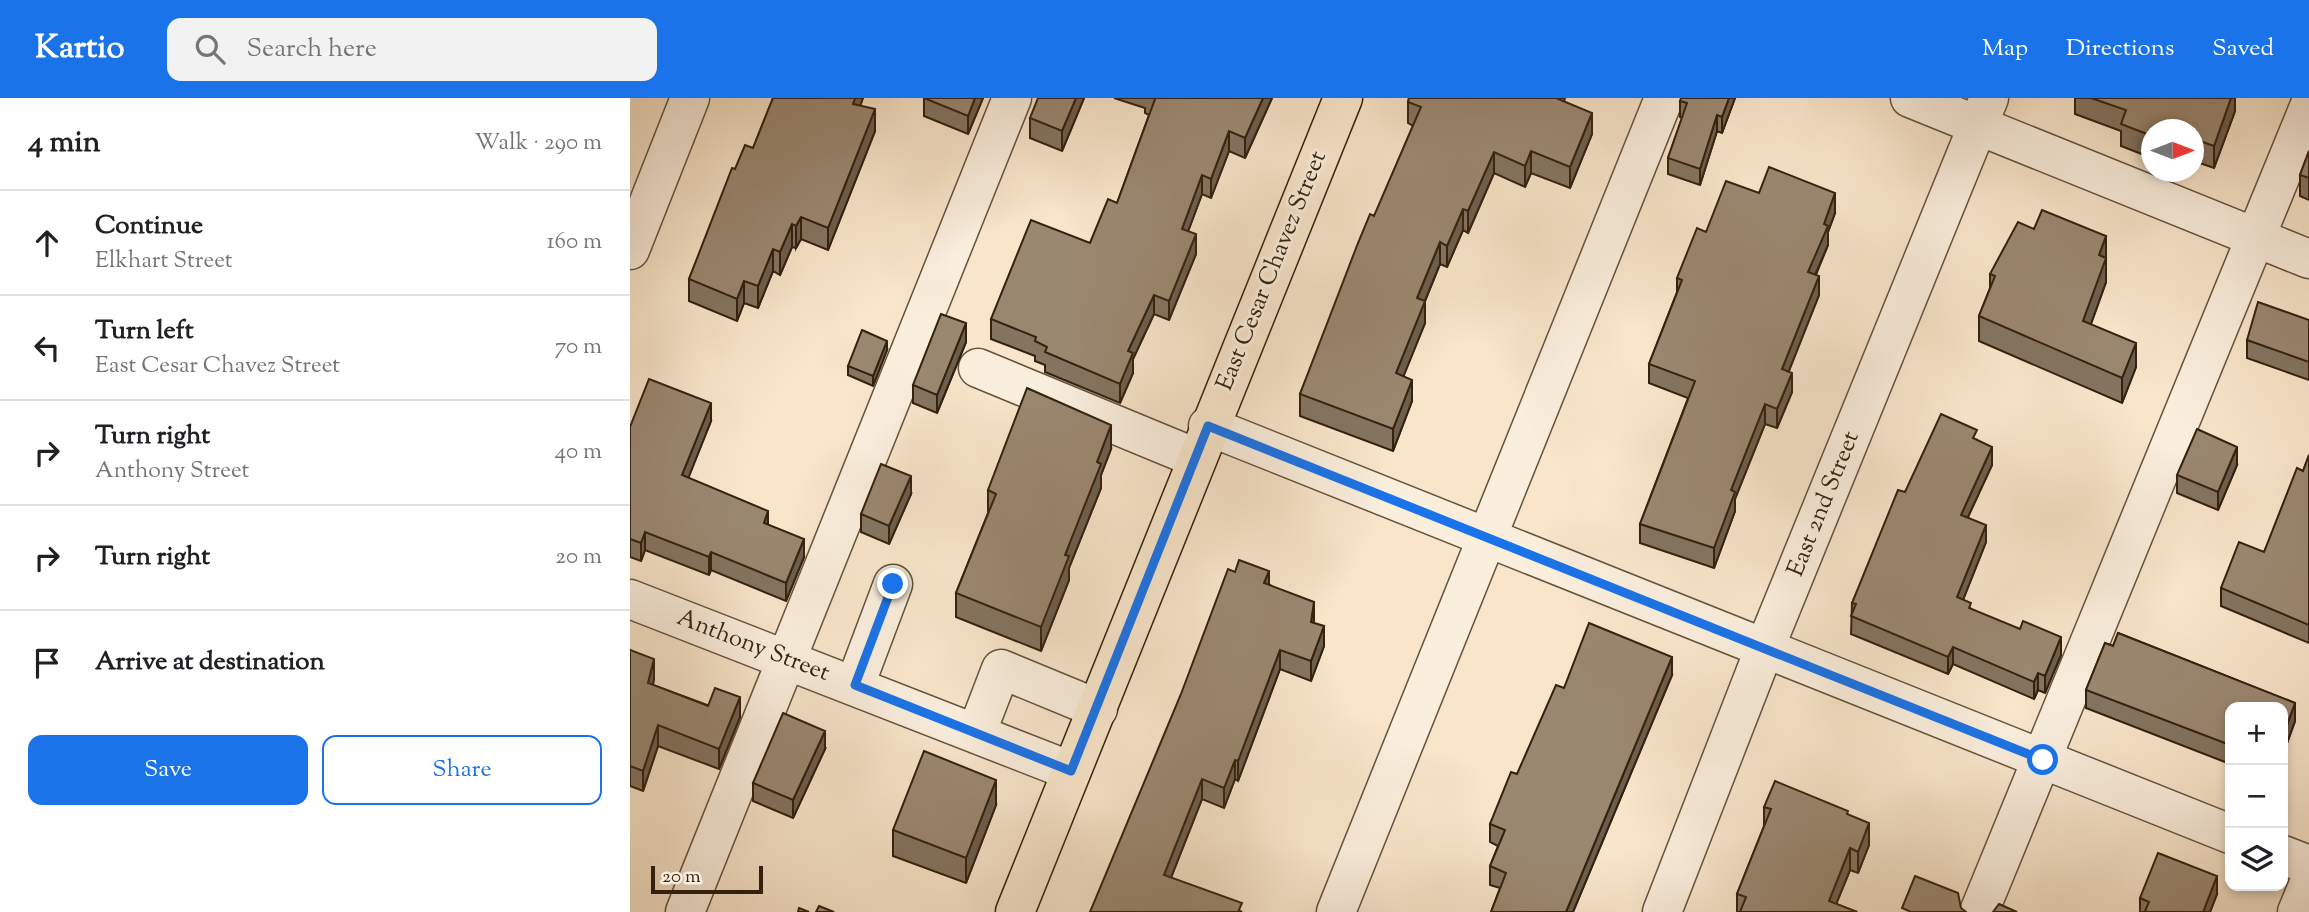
<!DOCTYPE html>
<meta charset="utf-8">
<style>
body{margin:0;font-family:"Sorts Mill Goudy",serif;background:#f2f2f2;color:#202124}
.controls{position:absolute;right:21px;bottom:21px;display:grid;overflow:hidden;border-radius:14px;box-shadow:0 4px 10px #0003}
.controls button{width:63px;height:63px;display:grid;place-items:center;padding:0;border:0;border-bottom:2px solid #e0e0e0;background:#fff;color:#202124;font:35px sans-serif}
.compass{position:absolute;left:1511px;top:21px;width:63px;height:63px;border-radius:50%;background:#fff;box-shadow:0 4px 10px #0003;rotate:90deg}
.scale{position:absolute;left:21px;bottom:18px;width:112px;box-sizing:border-box;padding-left:7px;border:4px solid #34210e;border-top:0;font-size:19px;line-height:24px;white-space:nowrap;color:#34210e;-webkit-text-stroke:5px #faeedd;paint-order:stroke}
.stop{position:absolute;width:21px;height:21px;margin:-16px;border:5px solid #1a73e8;border-radius:50%;background:#fff}
.stop.end{background:#1a73e8;border-color:#fff;box-shadow:0 2px 7px #0008}
.list{margin:0;padding:0;list-style:none}
h2{display:flex;justify-content:space-between;align-items:center;height:91px;margin:0;padding:0 28px;font-size:30px}
h2 small{font-size:23px;font-weight:400;color:#757577}
.list li{display:grid;grid-template-columns:46px 1fr auto;gap:21px;align-items:center;box-sizing:border-box;height:105px;padding:0 28px;border-top:2px solid #e0e0e0}
.list b{display:block;font-size:26px;white-space:nowrap}
.list p{margin:0;font-size:23px;white-space:nowrap;color:#757577}
.list em{font-size:23px;font-style:normal;color:#757577}
.actions{display:flex;gap:14px;padding:21px 28px}
.actions a{flex:1;padding:16px 0;border:2px solid #1a73e8;border-radius:14px;text-align:center;font-size:24px;color:#1a73e8}
.actions .main{background:#1a73e8;color:#fff}
.icon{flex:none;width:38px;height:38px;fill:none;stroke:currentColor;stroke-width:2;stroke-linecap:round;stroke-linejoin:round}
.map{position:relative;flex:none;width:1679px;height:814px;overflow:hidden}
header{display:flex;align-items:center;gap:42px;box-sizing:border-box;height:98px;padding:0 35px;background:#1a73e8;color:#fff}
header strong{font-size:33px}
nav{display:flex;gap:38px;margin-inline-start:auto;font-size:24px}
.search{width:490px;height:63px;background:#f2f2f2;display:flex;align-items:center;gap:18px;box-sizing:border-box;padding:0 24px;border-radius:14px;color:#757577;font-size:26px}
main{display:flex}
aside{flex:1;background:#fff}
.map>svg:first-child{display:block}
.lines{fill:none;stroke-linecap:round;stroke-linejoin:round}
.minor-casing{stroke:#65523d;stroke-width:41}
.major-casing{stroke:#34210e;stroke-width:41}
.minor{stroke:#faeedd;stroke-width:38}
.major{stroke:#f8e5ca;stroke-width:38}
.wall{fill:#847460;stroke:#34210e;stroke-width:2}
.shaded-wall{fill:#6c5e4e;stroke:#34210e;stroke-width:2}
.building{fill:#9a8770;stroke:#34210e;stroke-width:2}
.route{stroke:#1a73e8;stroke-width:9}
.labels{text-anchor:middle;dominant-baseline:central;stroke-width:6;stroke-linejoin:round;paint-order:stroke}
.street-label{font-size:24px;fill:#34210e;stroke:#faeedd}
</style>
<header>
<strong>Kartio</strong>
<div class="search"><svg class="icon" aria-label="search" viewBox="0 0 24 24"><circle cx="10" cy="10" r="6"/><path d="M15 15l6 6"/></svg>Search here</div>
<nav><a>Map</a><a>Directions</a><a>Saved</a></nav>
</header>
<main>
<aside>
<h2>4 min<small>Walk · 290 m</small></h2>
<ul class="list">
<li><svg class="icon" aria-label="ahead" viewBox="0 0 24 24"><path d="M12 20V5M6 11l6-6 6 6"/></svg><div><b>Continue</b><p>Elkhart Street</p></div><em>160 m</em></li>
<li><svg class="icon" aria-label="left" viewBox="0 0 24 24"><path d="M17 20v-9H6M10 6l-5 5 5 5"/></svg><div><b>Turn left</b><p>East Cesar Chavez Street</p></div><em>70 m</em></li>
<li><svg class="icon" aria-label="right" viewBox="0 0 24 24"><path d="M7 20v-9h11M14 6l5 5-5 5"/></svg><div><b>Turn right</b><p>Anthony Street</p></div><em>40 m</em></li>
<li><svg class="icon" aria-label="right" viewBox="0 0 24 24"><path d="M7 20v-9h11M14 6l5 5-5 5"/></svg><div><b>Turn right</b></div><em>20 m</em></li>
<li><svg class="icon" aria-label="arrive" viewBox="0 0 24 24"><path d="M6 21V4h12l-3 4 3 4H6"/></svg><div><b>Arrive at destination</b></div></li>
</ul>
<div class="actions"><a class="main">Save</a><a>Share</a></div>
</aside>
<div class="map">
<svg width="1679" height="814" viewBox="0 0 1679 814">
<rect width="100%" height="100%" fill="#f8e5ca"/>
<filter id="stains"><feTurbulence type="fractalNoise" baseFrequency=".00286" numOctaves="4"/><feColorMatrix values="0 0 0 0 .2 0 0 0 0 .09 0 0 0 0 .02 0 0 0 .5 -.17"/></filter>
<radialGradient id="worn" r=".72"><stop offset=".6" stop-color="#630" stop-opacity="0"/><stop offset="1" stop-color="#630" stop-opacity=".3"/></radialGradient>
<g class="lines">
<g class="minor-casing">
<path id="minor" d="M1280,0L1679,161
M0,152L60,0
M348,270L566,360
M578,328L1600,736
M0,501L441,673
M225,587L263,486
M346,636L371,571L468,611
M1653,757L1679,767
M55,814L382,0
M706,814L1034,0
M1032,814L1134,552L1359,0
M1349,814L1679,9
M1667,814L1679,785"/>
</g>
<g class="major-casing">
<path id="major" d="M385,814L713,0"/>
</g>
<use href="#minor" class="minor"/>
<use href="#major" class="major"/>
</g>
<path class="wall" d="M143,0H233L230,7L245,33L198,152L171,141L166,150L162,149L150,177L143,173L128,210L114,205L107,223L59,203V181L105,71L123,50Z
M294,0H353L338,36L294,18Z
M454,0L432,53L400,40V20Z
M484,0H642L615,60L599,53L581,100L572,96L558,133L566,156L539,222L524,216L503,261V275L490,305L415,274V267L405,263V258L361,241V221L460,145L487,105L519,17L515,15V10Z
M779,0H935L934,4L962,36L940,90L901,75L895,89L864,75L838,135L833,132L817,169L810,166L795,203V225L773,278L782,303L763,353L670,318V296L783,28L778,25V4Z
M1105,0L1092,35L1087,33L1070,87L1038,76V60L1052,20L1050,19V3Z
M1445,0H1605V13L1584,70L1564,63V32H1522V60L1491,48V33L1445,16Z
M1679,53V102L1670,98V77Z
M1129,95L1205,115L1198,134V147L1186,177L1189,197L1159,273L1162,294L1147,330L1135,326L1105,401V413L1084,470L1010,445V426L1058,300L1019,285V266L1047,194V180L1076,134Z
M1404,131L1476,138V184L1461,226L1506,269L1492,305L1349,243V218L1360,190V176Z
M1679,222V282L1617,260V242Z
M336,244L307,315L283,305V287Z
M257,252L243,288L218,277V268Z
M81,323L58,380L138,426L174,459L156,503L81,472L79,477L15,452L11,463L0,459V329Z
M1347,342L1362,367L1338,419L1356,444L1333,502L1341,511L1431,557L1415,595L1408,592L1404,601L1323,566L1318,576L1221,536L1222,505L1275,394Z
M481,351L471,377V390L439,470V482L411,553L326,519V495L358,415V392Z
M1679,357V545L1591,508V490L1634,454L1673,373Z
M1607,367L1588,412L1547,395V377Z
M281,396L259,446L231,434V416Z
M639,486L684,525L694,548L681,583L650,571L608,683L605,681L594,710L572,701L541,780L612,814H460Z
M1488,535L1665,605V623L1653,656V609H1600V666L1456,610V592L1475,545L1483,548Z
M0,552L24,581L23,587L110,619L89,671L28,648L13,693L0,688Z
M1042,577L943,814H861L870,790L860,787V768L868,748L860,744V726L934,590Z
M195,651L163,720L123,703V685Z
M366,707L336,785L263,758V732Z
M1134,709L1218,717L1239,747L1228,775L1220,772L1206,806L1227,814H1107V796L1134,728Z
M1587,796L1580,814H1510V800Z"/>
<path class="shaded-wall" d="M225,0H233L223,28V6Z
M345,0H353L338,36V18Z
M446,0H454L432,53V33Z
M633,0H642L615,60V40Z
M1099,0H1105L1092,35V19Z
M1601,0H1605V13L1584,70V48Z
M245,11V33L198,152V130Z
M962,15V36L940,90V69Z
M1087,17V33L1070,87V71Z
M599,33V53L581,100V81Z
M901,53V75L895,89V68Z
M864,54V75L838,135V113Z
M572,77V96L552,150V131Z
M1205,95V115L1198,134V147L1178,193V174L1194,126Z
M833,111V132L817,169V148Z
M171,119V141L166,150V128Z
M162,126V149L150,177V154Z
M566,136V156L539,222V203Z
M1476,138V184L1453,248V223L1469,157Z
M810,144V166L787,222V200Z
M143,151V173L128,210V188Z
M1189,178V197L1152,290V271Z
M114,183V205L107,223V201Z
M524,197V216L503,261V275L490,305V286L498,253Z
M795,203V225L766,297V275Z
M336,225V244L307,315V297Z
M257,243V252L243,288V278Z
M1506,245V269L1492,305V280Z
M1162,275V294L1147,330V311Z
M782,282V303L763,353V331Z
M81,305V323L52,396V377Z
M1135,306V326L1105,401V413L1084,470V450L1101,392Z
M481,327V351L471,377V390L439,470V482L411,553V529L467,364Z
M1362,349V367L1331,434V417Z
M1607,349V367L1588,412V394Z
M281,378V396L259,446V428Z
M138,413V431L134,425Z
M1356,427V444L1327,517V499Z
M15,434V452L11,463V445Z
M174,441V459L156,503V485Z
M81,454V472L79,477V459Z
M639,473V492L634,485Z
M684,504V523L681,543V524Z
M694,528V548L681,583V563Z
M1431,539V557L1415,595V578Z
M1323,549V566L1318,576V559Z
M650,552V571L608,683V663Z
M1042,559V577L943,814H936Z
M24,561V581L18,605V585Z
M1408,575V592L1404,601V584Z
M110,599V619L89,671V651Z
M1665,605V623L1653,656V638Z
M28,627V648L13,693V673Z
M195,633V651L163,720V702Z
M605,662V681L594,710V690Z
M572,681V701L534,797V777Z
M366,682V707L336,785V760Z
M1239,725V747L1228,775V754Z
M1220,750V772L1203,814L1199,803Z
M1587,778V796L1580,814H1573Z"/>
<path class="building" d="M143,0H225L223,6L245,11L198,130L171,119L166,128L162,126L150,154L143,151L128,188L114,183L107,201L59,181L102,70L105,71L115,47L123,50Z
M294,0H345L338,18Z
M408,0H446L432,33L400,20Z
M524,0H633L615,40L599,33L581,81L572,77L552,131L566,136L539,203L524,197L498,253L503,255L490,286L415,254L417,249L405,243L406,239L361,221L401,122L460,145L478,101L487,105L525,1Z
M779,0H926L962,15L940,69L901,53L895,68L864,54L838,113L833,111L817,148L810,144L787,200L795,203L766,275L782,282L763,331L670,296L728,145L740,116L744,118L791,9L778,4Z
M1051,0H1099L1092,19L1087,17L1070,71L1038,60L1057,5L1050,3Z
M1461,0H1601L1584,48L1564,41V32H1522V38L1491,26L1496,12Z
M1679,53V80L1670,77Z
M1139,69L1205,95L1194,126L1198,128L1178,174L1189,178L1152,271L1162,275L1147,311L1135,306L1101,392L1105,394L1084,450L1010,426L1065,283L1019,266L1052,182L1047,180L1067,130L1076,134L1096,83L1129,95Z
M1412,112L1476,138L1469,157L1476,160L1453,223L1506,245L1492,280L1349,218L1365,178L1360,176L1388,124L1404,131Z
M1628,204L1679,222V264L1617,242Z
M311,216L336,225L307,297L283,287Z
M232,232L257,243L243,278L218,268Z
M19,281L81,305L52,377L138,413L134,425L174,441L156,485L81,454L79,459L15,434L11,445L0,441V329Z
M397,290L481,327L467,364L471,366L435,457L439,458L411,529L326,495L366,396L358,392Z
M1311,316L1347,332L1343,340L1362,349L1331,417L1356,427L1327,499L1341,505L1339,510L1390,531L1393,523L1431,539L1415,578L1408,575L1404,584L1323,549L1318,559L1221,518L1226,506L1222,505L1268,392L1275,394Z
M1567,331L1607,349L1588,394L1547,377Z
M1679,357V527L1591,490L1609,444L1634,454L1667,370L1673,373Z
M251,366L281,378L259,428L231,416Z
M609,462L639,473L634,485L684,504L681,524L694,528L681,563L650,552L608,663L605,662L594,690L572,681L534,777L612,805L608,814H460L551,596L598,471L605,474Z
M959,525L1042,559L936,814H861L876,775L860,768L875,732L860,726L881,674L887,676L926,587L934,590Z
M1488,535L1665,605L1653,638V609H1600V647L1456,592L1475,545L1483,548Z
M0,552L24,561L18,585L78,608L85,590L110,599L89,651L28,627L13,673L0,668Z
M153,615L195,633L163,702L123,685Z
M294,653L366,682L336,760L263,732Z
M1145,683L1218,713L1217,716L1239,725L1228,754L1220,750L1199,803L1227,814H1110L1116,799L1107,796L1141,711L1134,709Z
M1528,755L1587,778L1573,814H1518L1515,813L1519,804L1510,800Z
M1285,778L1328,795L1331,810L1336,814H1281L1272,810Z
M1369,806L1387,814H1363Z
M189,808L204,814H186Z
M169,810L179,814H168Z"/>
<g class="lines">
<path class="route" d="M263,486L225,587L441,673L578,328L1413,662"/>
</g>
<g class="labels">
<g class="street-label">
<text transform="translate(642 173) rotate(-68)">East Cesar Chavez Street</text>
<text transform="translate(1194 406) rotate(-68)">East 2nd Street</text>
<text transform="translate(123 548) rotate(21)">Anthony Street</text>
</g>
</g>
<rect width="100%" height="100%" filter="url(#stains)"/>
<rect width="100%" height="100%" fill="url(#worn)"/>
</svg>
<div class="controls">
<button>+</button>
<button>−</button>
<button><svg class="icon" aria-label="layers" viewBox="0 0 24 24"><path d="M12 4l9 5-9 5-9-5zM3 14l9 5 9-5"/></svg></button>
</div>
<svg class="compass" viewBox="-18 -18 36 36"><path d="M0-13l5 13h-10z" fill="#e53935"/><path d="M0 13l5-13h-10z" fill="#757577"/></svg>
<div class="scale">20 m</div>
<div class="stop" style="left:1413px;top:662px"></div>
<div class="stop end" style="left:263px;top:486px"></div>
</div>
</main>
